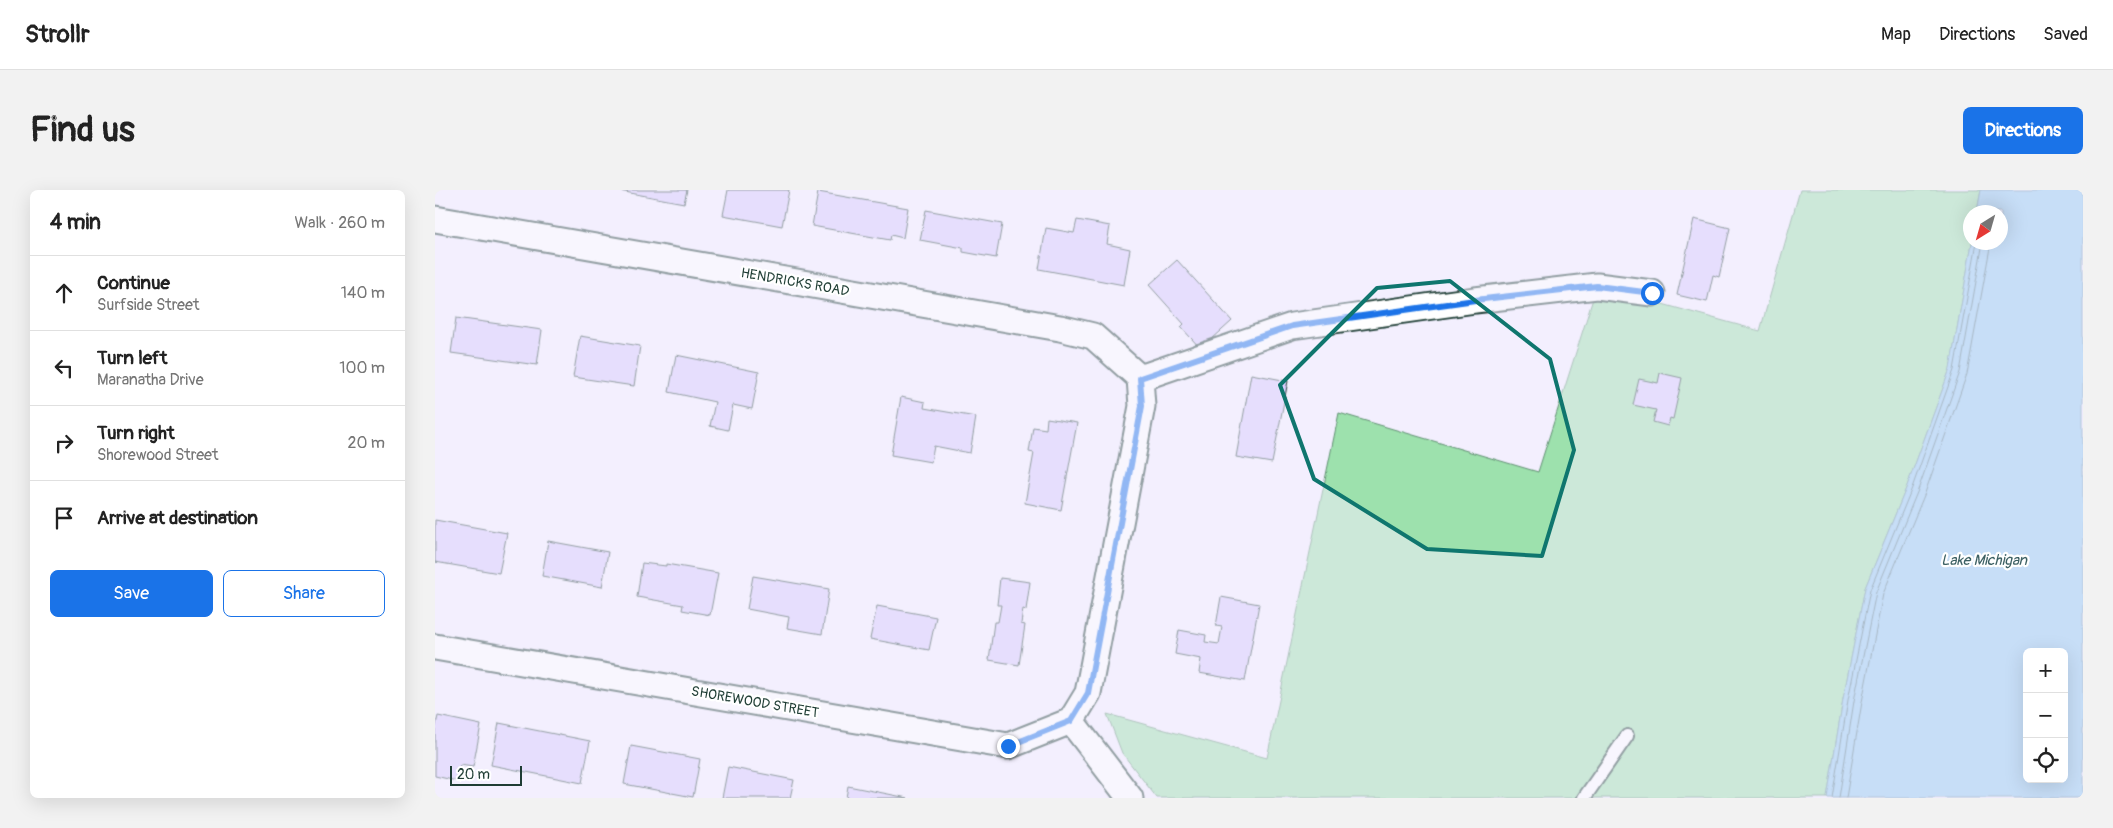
<!DOCTYPE html>
<meta charset="utf-8">
<style>
body{margin:0;font-family:Pangolin,sans-serif;background:#f2f2f2;color:#222}
.controls{position:absolute;right:15px;bottom:15px;display:grid;overflow:hidden;border-radius:8px;box-shadow:0 5px 20px #0002}
.controls button{width:45px;height:45px;display:grid;place-items:center;padding:0;border:0;border-bottom:1px solid #e0e0e0;background:#fff;color:#222;font:25px sans-serif}
.compass{position:absolute;left:1528px;top:15px;width:45px;height:45px;border-radius:50%;background:#fff;box-shadow:0 5px 20px #0002;rotate:217deg}
.scale{position:absolute;left:15px;bottom:12px;width:72px;box-sizing:border-box;padding-left:5px;border:2px solid #1f3d34;border-top:0;font-size:14px;line-height:18px;white-space:nowrap;color:#1f3d34;-webkit-text-stroke:4px #fff;paint-order:stroke}
.stop{position:absolute;width:15px;height:15px;margin:-11px;border:4px solid #1a73e8;border-radius:50%;background:#fff}
.stop.end{background:#1a73e8;border-color:#fff;box-shadow:0 1px 5px #0008}
.list{margin:0;padding:0;list-style:none}
h2{display:flex;justify-content:space-between;align-items:center;height:65px;margin:0;padding:0 20px;font-size:21px}
h2 small{font-size:16px;font-weight:400;color:#767676}
.list li{display:grid;grid-template-columns:32px 1fr auto;gap:15px;align-items:center;box-sizing:border-box;height:75px;padding:0 20px;border-top:1px solid #e0e0e0}
.list b{display:block;font-size:19px;white-space:nowrap}
.list p{margin:0;font-size:16px;white-space:nowrap;color:#767676}
.list em{font-size:16px;font-style:normal;color:#767676}
.actions{display:flex;gap:10px;padding:15px 20px}
.actions a{flex:1;padding:11px 0;border:1px solid #1a73e8;border-radius:8px;text-align:center;font-size:18px;color:#1a73e8}
.actions .main{background:#1a73e8;color:#fff}
.icon{flex:none;width:28px;height:28px;fill:none;stroke:currentColor;stroke-width:2;stroke-linecap:round;stroke-linejoin:round}
.map{position:relative;flex:none;width:1648px;height:608px;overflow:hidden;border-radius:8px}
header{display:flex;align-items:center;gap:30px;box-sizing:border-box;height:70px;padding:0 25px;background:#fff;border-bottom:1px solid #e0e0e0}
header strong{font-size:24px}
nav{display:flex;gap:28px;margin-inline-start:auto;font-size:18px}
.intro{display:flex;align-items:center;justify-content:space-between;box-sizing:border-box;height:120px;padding:0 30px}
h1{margin:0;font-size:35px}
.button{padding:12px 22px;border-radius:8px;background:#1a73e8;color:#fff;font-size:18px;font-weight:700}
main{display:flex;gap:30px;padding:0 30px}
aside{flex:1;background:#fff;border-radius:8px;box-shadow:0 5px 20px #0002}
.map>svg:first-child{display:block}
.green{fill:#9de1ad;stroke:#5e8f70}
.water{fill:#92c9f0;stroke:#6491a5;fill-rule:evenodd}
.lines{fill:none;stroke-linecap:round;stroke-linejoin:round}
.shore{stroke:#4d757f;stroke-width:1}
.building{fill:#d8cbfd;stroke:#1f3d34}
.lane-casing{stroke:#1f3d34;stroke-width:16}
.street-casing{stroke:#1f3d34;stroke-width:29}
.lane{stroke:#fff;stroke-width:12}
.street{stroke:#fff;stroke-width:25}
.route{stroke:#1a73e8;stroke-width:6}
.marked{fill:none;stroke:#0f766e;stroke-width:4;stroke-linejoin:round}
.labels{text-anchor:middle;dominant-baseline:central;stroke-width:4.5;stroke-linejoin:round;paint-order:stroke}
.street-label{font-size:14px;fill:#1f3d34;stroke:#fff}
.water-label{font-size:15px;font-style:italic;fill:#3c6063;stroke:#fff}
</style>
<header>
<strong>Strollr</strong>
<nav><a>Map</a><a>Directions</a><a>Saved</a></nav>
</header>
<div class="intro"><h1>Find us</h1><a class="button">Directions</a></div>
<main>
<aside>
<h2>4 min<small>Walk · 260 m</small></h2>
<ul class="list">
<li><svg class="icon" aria-label="ahead" viewBox="0 0 24 24"><path d="M12 20V5M6 11l6-6 6 6"/></svg><div><b>Continue</b><p>Surfside Street</p></div><em>140 m</em></li>
<li><svg class="icon" aria-label="left" viewBox="0 0 24 24"><path d="M17 20v-9H6M10 6l-5 5 5 5"/></svg><div><b>Turn left</b><p>Maranatha Drive</p></div><em>100 m</em></li>
<li><svg class="icon" aria-label="right" viewBox="0 0 24 24"><path d="M7 20v-9h11M14 6l5 5-5 5"/></svg><div><b>Turn right</b><p>Shorewood Street</p></div><em>20 m</em></li>
<li><svg class="icon" aria-label="arrive" viewBox="0 0 24 24"><path d="M6 21V4h12l-3 4 3 4H6"/></svg><div><b>Arrive at destination</b></div></li>
</ul>
<div class="actions"><a class="main">Save</a><a>Share</a></div>
</aside>
<div class="map">
<svg width="1648" height="608" viewBox="0 0 1648 608">
<rect width="100%" height="100%" fill="#f3effe"/>
<filter id="ink" filterUnits="userSpaceOnUse"><feTurbulence type="fractalNoise" baseFrequency=".02" numOctaves="2"/><feDisplacementMap in="SourceGraphic" scale="10" xChannelSelector="R" yChannelSelector="G"/><feConvolveMatrix kernelMatrix="1 2 1 2 8 2 1 2 1" color-interpolation-filters="sRGB"/></filter>
<g filter="url(#ink)">
<path class="green" d="M1365,0H1546L1542,22H1536L1537,53L1515,179L1472,296L1430,398L1408,509L1392,608H722L687,563L672,524L832,568L904,223L1103,282L1162,96L1325,141Z"/>
<path class="water" d="M1546,0H1648V608H1392L1408,509L1430,398L1472,296L1515,179L1537,53L1566,52V22H1542ZM1592,462H1629V589H1592Z"/>
<g class="lines">
<path class="shore" d="M1397,608L1413,510L1435,400L1477,298L1519,180L1542,52
M1404,608L1419,511L1441,402L1483,300L1525,182L1548,52
M1411,608L1427,512L1448,404L1490,303L1532,184L1556,52"/>
</g>
<path class="building" d="M179,0H252L249,13Z
M293,0H354L347,36L288,25Z
M383,2L473,18L468,48L456,45L455,50L377,36Z
M491,20L567,34L561,68L528,62V58L485,50Z
M1259,29L1295,38L1284,87L1278,85L1272,112L1242,105Z
M642,30L675,36L672,54L695,59L689,95L604,79L611,38L639,43Z
M742,70L797,131L766,159L746,137L749,134L714,95Z
M21,128L107,140L102,175L16,163Z
M145,146L205,156L199,196L138,187Z
M241,165L324,182L317,219L298,215L293,240L275,236L280,212L234,202Z
M1225,183L1247,188L1238,229L1235,228L1233,236L1218,232L1221,220L1198,215L1204,189L1223,193Z
M816,184L853,191L837,273L801,267Z
M466,207L490,212L489,218L541,227L535,263L499,256L496,272L456,265Z
M612,228L642,233L626,320L590,313L599,263L594,262L598,237L611,239Z
M0,330L72,343L64,383L0,372Z
M113,351L173,362L167,397L107,386Z
M207,373L231,376V374L283,383L275,425L247,420L248,415L202,407Z
M318,386L394,399L387,444L352,438L354,427L312,419Z
M565,388L595,392L591,420L588,419L586,434L590,435L584,475L554,470L559,432H563L566,415H562Z
M786,407L824,414L810,491L764,483L766,469L740,464L744,440L771,445L770,452L784,454L787,437L781,436Z
M442,416L501,427L494,460L435,449Z
M3,526L46,535L38,577L25,575L22,591L0,586V540Z
M64,533L155,551L147,593L56,575Z
M196,556L265,569L258,607L189,594Z
M293,577L359,590L355,608H287Z
M413,596L473,608H411Z"/>
<g class="lines">
<g class="lane-casing">
<path id="lane" d="M1149,608L1192,546"/>
</g>
<g class="street-casing">
<path id="street" d="M0,29L625,138L658,146L705,188
M705,188L857,136L1040,110L1162,96L1217,103
M0,457L573,556L636,531
M636,531L653,503L707,216L705,188
M636,531L695,608"/>
</g>
<use href="#lane" class="lane"/>
<use href="#street" class="street"/>
</g>
</g>
<g class="lines" filter="url(#ink)">
<path class="route" d="M573,556L636,531L653,503L707,216L705,188L857,136L1040,110L1162,96L1217,103"/>
</g>
<path d="M0 0H1648V608H0ZM1015,91L1115,169L1139,260L1107,366L992,359L879,289L845,195L942,98Z" fill="#f3effe" fill-opacity=".55" fill-rule="evenodd"/>
<path class="marked" d="M1015,91L1115,169L1139,260L1107,366L992,359L879,289L845,195L942,98Z"/>
<g class="labels">
<g class="street-label">
<text transform="translate(360 92) rotate(10)">HENDRICKS ROAD</text>
<text transform="translate(320 512) rotate(10)">SHOREWOOD STREET</text>
</g>
<g class="water-label">
<text x="1549" y="370">Lake Michigan</text>
</g>
</g>
</svg>
<div class="controls">
<button>+</button>
<button>−</button>
<button><svg class="icon" aria-label="locate" viewBox="0 0 24 24"><circle cx="12" cy="12" r="6"/><path d="M12 2v4M12 18v4M2 12h4M18 12h4"/></svg></button>
</div>
<svg class="compass" viewBox="-18 -18 36 36"><path d="M0-13l5 13h-10z" fill="#e53935"/><path d="M0 13l5-13h-10z" fill="#767676"/></svg>
<div class="scale">20 m</div>
<div class="stop" style="left:1217px;top:103px"></div>
<div class="stop end" style="left:573px;top:556px"></div>
</div>
</main>
